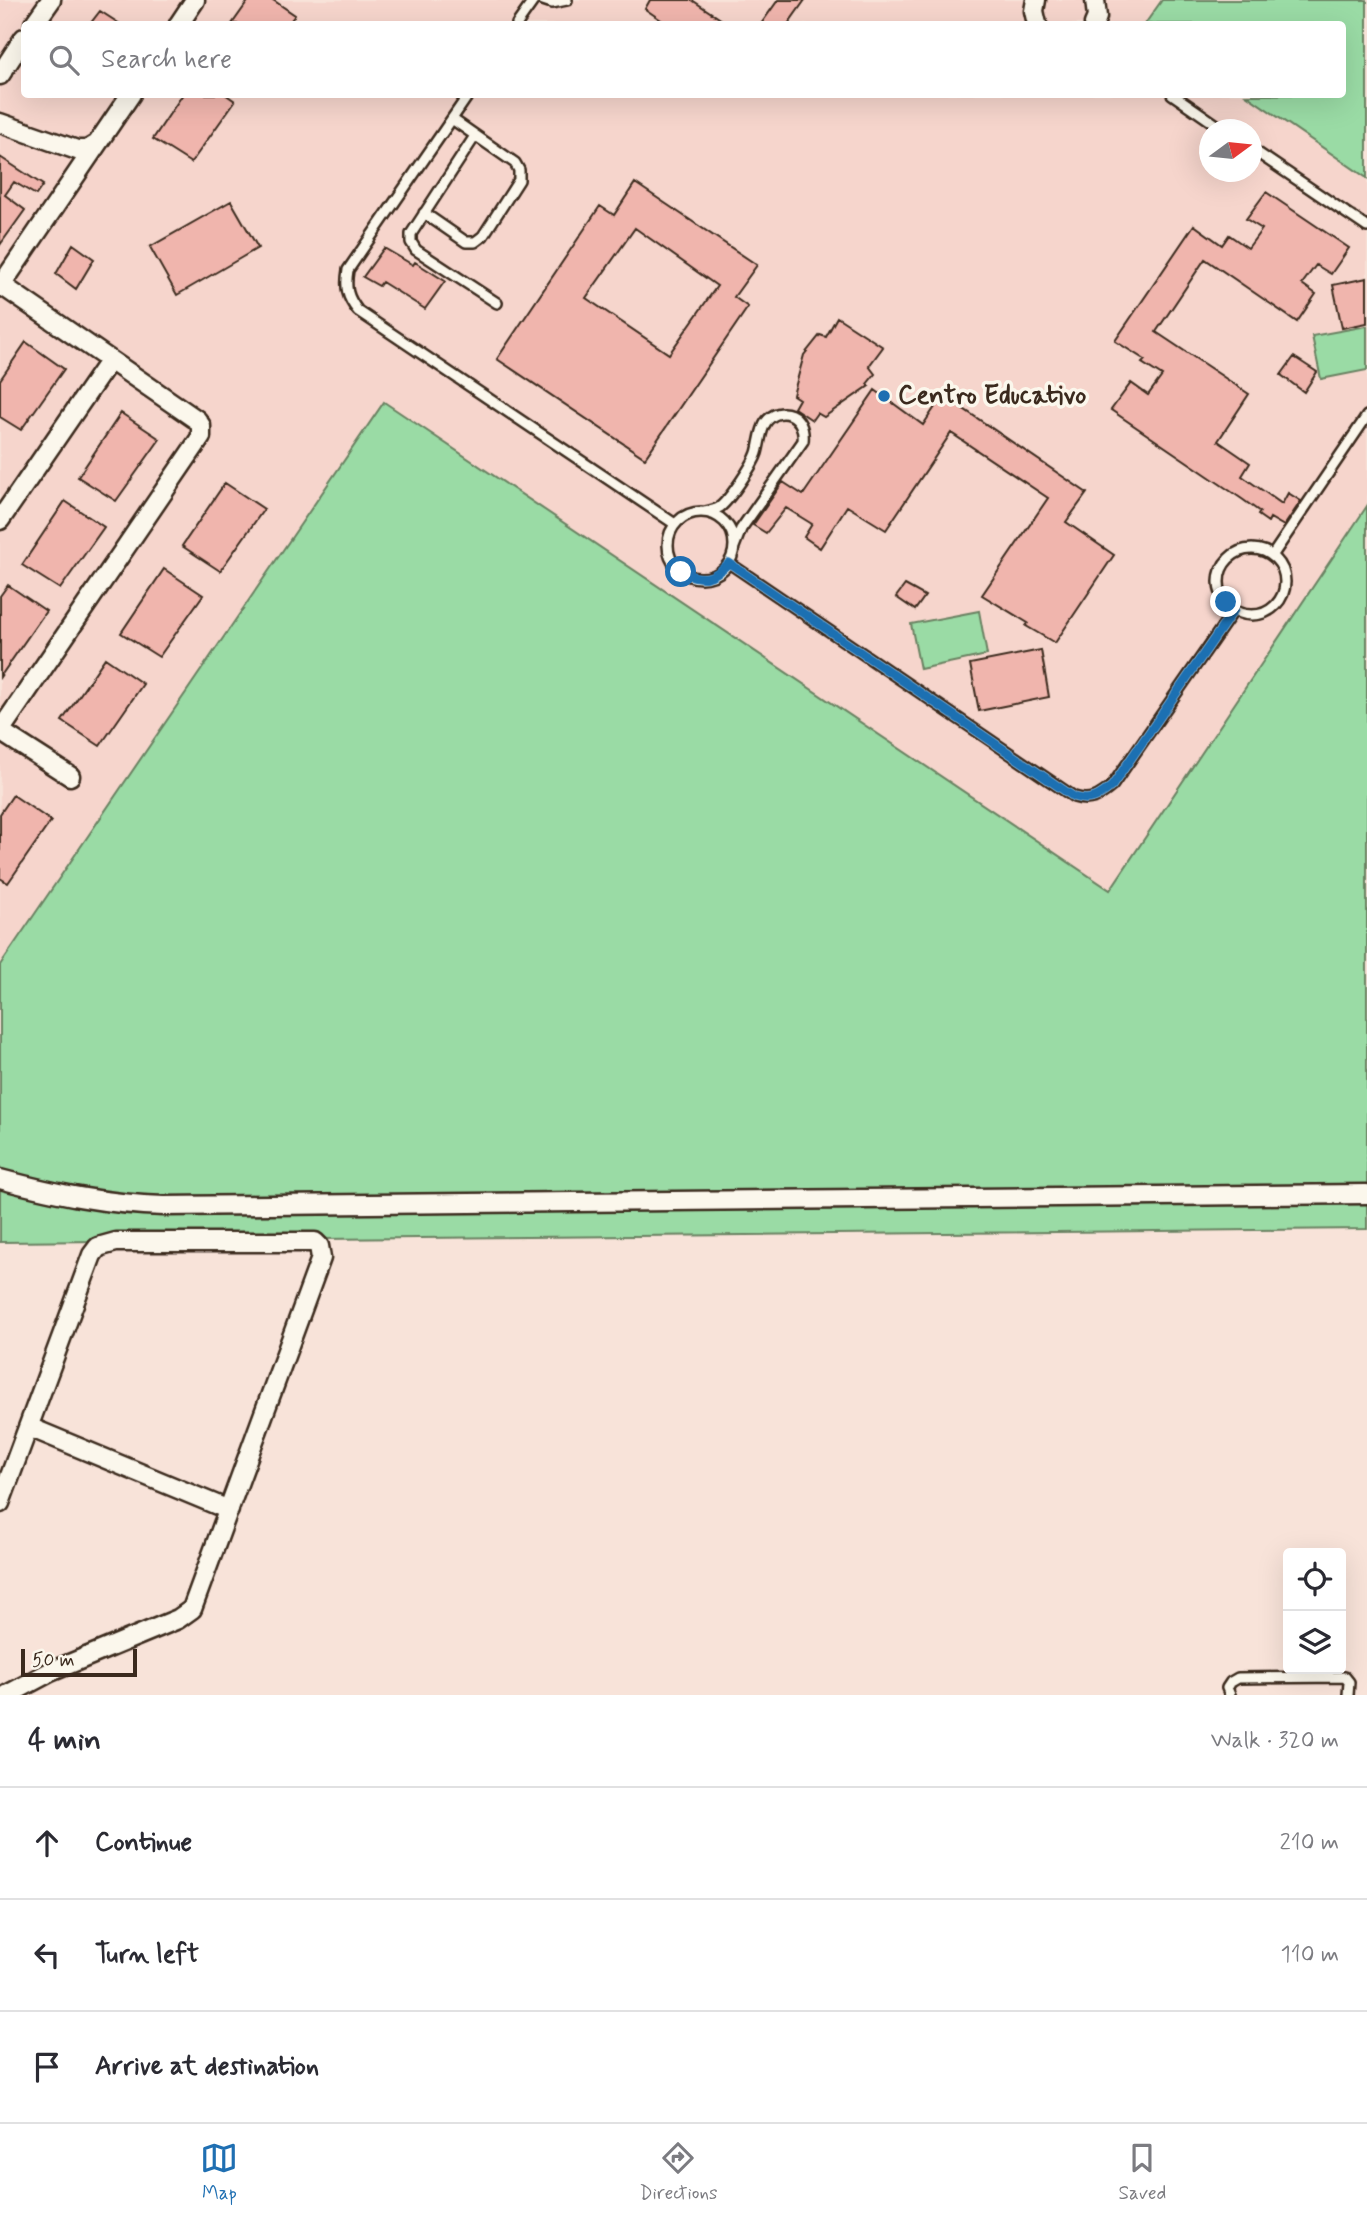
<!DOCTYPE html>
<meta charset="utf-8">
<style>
body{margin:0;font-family:Mynerve,sans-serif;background:#f7f7f7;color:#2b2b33}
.controls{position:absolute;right:21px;bottom:21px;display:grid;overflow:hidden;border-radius:7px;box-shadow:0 7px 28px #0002}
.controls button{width:63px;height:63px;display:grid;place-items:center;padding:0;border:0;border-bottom:2px solid #e1e1e2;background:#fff;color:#2b2b33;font:35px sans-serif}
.compass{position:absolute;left:1199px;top:119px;width:63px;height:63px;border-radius:50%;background:#fff;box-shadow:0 7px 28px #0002;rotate:75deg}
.scale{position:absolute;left:21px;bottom:18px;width:116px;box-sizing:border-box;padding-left:7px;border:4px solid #3b2a1e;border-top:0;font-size:19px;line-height:24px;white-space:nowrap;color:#3b2a1e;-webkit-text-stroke:5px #fbf7ec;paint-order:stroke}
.stop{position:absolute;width:21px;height:21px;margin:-16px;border:5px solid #1f6fb2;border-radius:50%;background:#fff}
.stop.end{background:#1f6fb2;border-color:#fff;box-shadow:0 2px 7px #0008}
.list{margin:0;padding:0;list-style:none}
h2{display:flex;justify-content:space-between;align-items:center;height:91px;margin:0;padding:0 28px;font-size:30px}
h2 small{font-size:23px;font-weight:400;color:#7c7c81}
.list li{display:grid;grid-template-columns:46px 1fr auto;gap:21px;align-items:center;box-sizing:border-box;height:112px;padding:0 28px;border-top:2px solid #e1e1e2}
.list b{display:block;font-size:26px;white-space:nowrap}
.list em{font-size:23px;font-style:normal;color:#7c7c81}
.icon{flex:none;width:38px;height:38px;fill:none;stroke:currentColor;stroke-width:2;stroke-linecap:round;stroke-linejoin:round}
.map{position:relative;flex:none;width:1367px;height:1695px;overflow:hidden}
.search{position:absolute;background:#fff;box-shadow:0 7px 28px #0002;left:21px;right:21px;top:21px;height:77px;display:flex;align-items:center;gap:18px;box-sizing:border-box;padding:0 24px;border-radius:7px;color:#7c7c81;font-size:26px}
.sheet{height:427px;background:#fff}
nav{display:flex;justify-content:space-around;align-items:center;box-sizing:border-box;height:98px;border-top:2px solid #e1e1e2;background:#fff;font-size:19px;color:#7c7c81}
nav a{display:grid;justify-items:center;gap:4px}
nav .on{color:#1f6fb2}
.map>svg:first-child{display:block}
.built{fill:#f6d5cc;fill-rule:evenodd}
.green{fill:#9adba5;stroke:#6a8262;stroke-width:2}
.building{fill:#f0b5ad;stroke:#3b2a1e;stroke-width:2;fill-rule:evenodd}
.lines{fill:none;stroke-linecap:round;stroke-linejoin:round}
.lane-casing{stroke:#3b2a1e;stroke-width:14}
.street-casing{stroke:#3b2a1e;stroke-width:23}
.lane{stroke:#fbf7ec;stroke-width:9}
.street{stroke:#fbf7ec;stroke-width:18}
.route{stroke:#1f6fb2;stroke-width:9}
.poi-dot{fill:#1f6fb2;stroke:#fbf7ec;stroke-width:2.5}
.labels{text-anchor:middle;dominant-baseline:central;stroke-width:7;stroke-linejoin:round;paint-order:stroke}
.poi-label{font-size:26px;font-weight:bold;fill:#3b2a1e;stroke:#fbf7ec;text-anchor:start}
</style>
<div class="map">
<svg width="1367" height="1695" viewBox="0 0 1367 1695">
<rect width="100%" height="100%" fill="#f8e3d9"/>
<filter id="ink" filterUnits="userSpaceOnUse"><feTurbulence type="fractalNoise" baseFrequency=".0143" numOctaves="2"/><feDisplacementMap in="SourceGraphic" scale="14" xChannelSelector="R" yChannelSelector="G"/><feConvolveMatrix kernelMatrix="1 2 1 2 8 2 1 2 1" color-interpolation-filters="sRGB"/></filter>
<g filter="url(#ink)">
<path class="built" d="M0,0H1367V1229L0,1242ZM24,24H1342V94H24ZM1210,130H1252V172H1210Z"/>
<path class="green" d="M1162,0H1367V178L1246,95L1342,94V24H1145Z
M1367,326V370L1321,379L1312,336Z
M384,402L1110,890L1367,506V1229L0,1242V965Z
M979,611L987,655L920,669L911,624Z"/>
<path class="building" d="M249,0H273L295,15L288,24H232Z
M650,0H692L728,24H667L645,9Z
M778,0H805L788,24H761Z
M100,11L120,24H90Z
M183,94H225L235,101L191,163L153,139Z
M0,157L43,185L36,195L14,182L5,195L25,210L0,245Z
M635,183L757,265L734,297L748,307L645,458L497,359L600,206L614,215ZM635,228L717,286L669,354L586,298Z
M1266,192L1349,248L1331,274L1316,265L1302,284L1316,294L1297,322L1205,259L1156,332L1249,394L1218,441L1250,463L1242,476L1282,504L1288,493L1301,501L1284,526L1270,518L1268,522L1258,515L1260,512L1242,499L1111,410L1131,383L1148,395L1162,376L1142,363L1145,360L1115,341L1194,225L1222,245L1229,235L1248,248L1262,229L1246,219Z
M231,201L258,248L177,295L150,247Z
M73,244L94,259L76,289L56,274Z
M384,248L413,265L415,262L445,281L425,309L382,282L379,286L363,277Z
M1367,278V323L1342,328L1333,285Z
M837,317L883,347L869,366L875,374L867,384L869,386L824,417L817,413L812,420L794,408L799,399L793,395L804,355L820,335L826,337Z
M26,342L64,369L21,430L0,417V380Z
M1294,357L1317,372L1304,392L1281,375Z
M875,390L923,425L943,395L1087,493L1066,522L1114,555L1055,643L1026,626L1028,623L982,595L1048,498L951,433L886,530L847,506L820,548L804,537L812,524L786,508L766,533L753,525L783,482L803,495Z
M121,413L160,439L116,501L78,477Z
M225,483L264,509L220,571L182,546Z
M65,501L104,527L60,589L22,565Z
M164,569L203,595L159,657L121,633Z
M8,585L46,611L0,677V596Z
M905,585L925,596L915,610L896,597Z
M1041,650L1049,697L979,711L970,664Z
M105,658L143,684L100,746L62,721Z
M13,795L51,821L8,883L0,878V814Z"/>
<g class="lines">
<g class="lane-casing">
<path id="lane" d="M543,0L552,3L567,0
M517,24L534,0
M469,94L348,270C345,288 347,297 358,311L675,524
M1172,94L1224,130
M475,136L411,234V242L416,250L497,303
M1252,149L1367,227
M424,213L466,242H475L483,236L519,180V170L515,163L452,119
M705,512C710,511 717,509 720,507C730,499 753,465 757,453C760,443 760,431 766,422C780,404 806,414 803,441L741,529L734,547
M668 545a33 33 0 1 1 66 0a33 33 0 1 1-66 0Z
M1219 582a33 33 0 1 1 66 0a33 33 0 1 1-66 0Z
M1272,556L1367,416
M729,563L1074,797C1091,802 1099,797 1112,786L1234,610
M1230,1695L1227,1688L1231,1682L1238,1678L1345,1677L1349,1682L1348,1695"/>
</g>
<g class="street-casing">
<path id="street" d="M1036,0L1034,11L1037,24
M34,24L51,0
M179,24L195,0
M1094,24L1097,17L1095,0
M0,75L24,38
M0,123L77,150H87L97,144
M0,284L197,420L201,426V437L0,731L70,776
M0,287L131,94
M0,520L110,360
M0,1179C57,1194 105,1204 164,1206L1367,1194
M29,1427L229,1510
M0,1503L92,1255L98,1247L116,1242H315L319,1246L321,1258L192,1609L178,1619L50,1672L7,1695"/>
</g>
<use href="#lane" class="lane"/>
<use href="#street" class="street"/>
</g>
</g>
<g class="lines" filter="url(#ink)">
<path class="route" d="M681,572C704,581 711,580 729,563L1074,797C1091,802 1099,797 1112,786L1234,610L1226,602"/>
</g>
<circle class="poi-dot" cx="884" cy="396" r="7"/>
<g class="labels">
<g class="poi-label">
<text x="898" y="396">Centro Educativo</text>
</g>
</g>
</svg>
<div class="controls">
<button><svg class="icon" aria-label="locate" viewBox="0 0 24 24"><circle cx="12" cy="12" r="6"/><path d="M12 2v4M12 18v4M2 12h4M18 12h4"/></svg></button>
<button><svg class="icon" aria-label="layers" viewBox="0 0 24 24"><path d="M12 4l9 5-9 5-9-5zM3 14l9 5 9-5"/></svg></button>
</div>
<svg class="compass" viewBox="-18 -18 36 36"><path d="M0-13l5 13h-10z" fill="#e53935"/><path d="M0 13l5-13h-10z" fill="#7c7c81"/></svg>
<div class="scale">50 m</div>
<div class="stop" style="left:681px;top:572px"></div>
<div class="stop end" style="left:1226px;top:602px"></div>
<div class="search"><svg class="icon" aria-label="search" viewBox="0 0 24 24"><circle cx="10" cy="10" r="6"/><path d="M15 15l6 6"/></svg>Search here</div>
</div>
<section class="sheet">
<h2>4 min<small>Walk · 320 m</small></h2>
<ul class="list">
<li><svg class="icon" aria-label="ahead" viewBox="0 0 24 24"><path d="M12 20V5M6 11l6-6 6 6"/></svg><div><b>Continue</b></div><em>210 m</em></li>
<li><svg class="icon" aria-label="left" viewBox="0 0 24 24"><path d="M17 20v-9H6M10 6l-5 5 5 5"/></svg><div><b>Turn left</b></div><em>110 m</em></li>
<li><svg class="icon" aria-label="arrive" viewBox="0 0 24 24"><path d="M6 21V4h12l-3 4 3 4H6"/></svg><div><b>Arrive at destination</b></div></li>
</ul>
</section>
<nav>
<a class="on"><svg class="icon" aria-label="map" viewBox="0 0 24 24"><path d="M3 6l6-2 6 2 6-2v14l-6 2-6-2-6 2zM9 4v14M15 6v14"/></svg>Map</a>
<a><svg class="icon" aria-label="directions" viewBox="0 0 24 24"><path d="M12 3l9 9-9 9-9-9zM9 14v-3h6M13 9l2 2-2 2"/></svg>Directions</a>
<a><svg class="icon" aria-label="saved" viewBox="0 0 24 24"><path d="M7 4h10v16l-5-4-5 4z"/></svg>Saved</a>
</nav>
